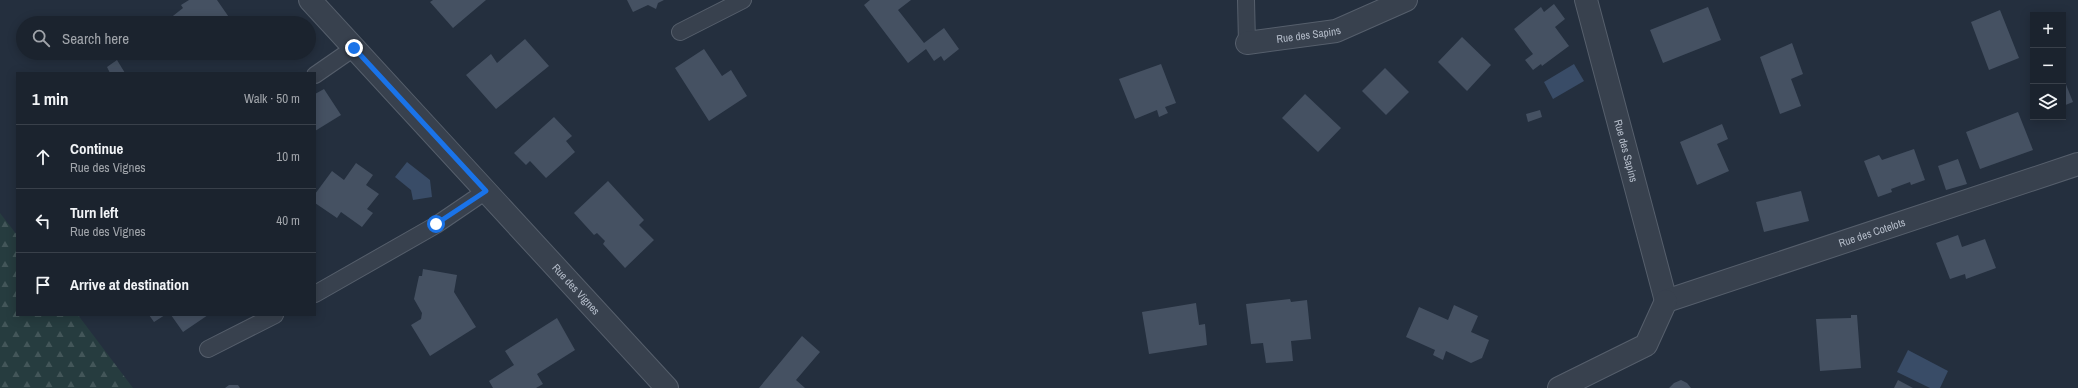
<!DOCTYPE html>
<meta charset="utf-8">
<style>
body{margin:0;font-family:"Archivo Narrow",sans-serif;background:#242b36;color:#f1f3f6}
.controls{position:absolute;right:12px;top:12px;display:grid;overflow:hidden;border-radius:0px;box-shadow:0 2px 10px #0003}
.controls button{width:36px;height:36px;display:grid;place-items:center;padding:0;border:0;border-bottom:1px solid #39404a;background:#1b232e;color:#f1f3f6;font:20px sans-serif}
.stop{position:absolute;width:12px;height:12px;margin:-9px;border:3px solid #1a73e8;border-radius:50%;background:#fff}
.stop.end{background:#1a73e8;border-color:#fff;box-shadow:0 1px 4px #0008}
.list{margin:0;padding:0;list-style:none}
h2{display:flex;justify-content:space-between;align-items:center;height:52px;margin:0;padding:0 16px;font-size:17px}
h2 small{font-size:13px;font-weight:400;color:#a0a4aa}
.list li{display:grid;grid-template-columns:26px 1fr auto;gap:12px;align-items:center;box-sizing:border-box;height:64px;padding:0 16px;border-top:1px solid #39404a}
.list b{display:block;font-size:15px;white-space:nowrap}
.list p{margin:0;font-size:13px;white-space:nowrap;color:#a0a4aa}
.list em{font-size:13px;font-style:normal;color:#a0a4aa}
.icon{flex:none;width:22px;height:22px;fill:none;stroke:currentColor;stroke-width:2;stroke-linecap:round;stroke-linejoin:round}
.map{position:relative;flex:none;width:2078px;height:388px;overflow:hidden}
.search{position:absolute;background:#1b232e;box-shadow:0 2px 10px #0003;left:16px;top:16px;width:300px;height:44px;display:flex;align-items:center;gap:10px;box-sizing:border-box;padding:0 14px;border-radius:22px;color:#a0a4aa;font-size:15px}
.panel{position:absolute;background:#1b232e;box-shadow:0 2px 10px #0003;left:16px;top:72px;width:300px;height:244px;border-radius:0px}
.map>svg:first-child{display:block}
.forest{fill:url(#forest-firs)}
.water{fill:#394c67}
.building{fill:#455162}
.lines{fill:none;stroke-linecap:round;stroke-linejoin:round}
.service-casing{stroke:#565f6c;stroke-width:18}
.minor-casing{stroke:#565f6c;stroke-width:24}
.service{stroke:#38414e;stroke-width:16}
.minor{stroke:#38414e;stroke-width:22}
.route{stroke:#1a73e8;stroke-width:5}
.labels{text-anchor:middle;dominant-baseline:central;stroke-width:4;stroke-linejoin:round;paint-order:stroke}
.street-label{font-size:11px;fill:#b4bcc9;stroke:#1d2633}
</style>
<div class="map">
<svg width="2078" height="388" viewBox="0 0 2078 388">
<defs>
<pattern id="forest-firs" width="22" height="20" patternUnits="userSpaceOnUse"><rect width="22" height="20" fill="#263c3f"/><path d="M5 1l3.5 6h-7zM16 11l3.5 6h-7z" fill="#435659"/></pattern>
</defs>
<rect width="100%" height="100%" fill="#242f3e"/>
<path class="forest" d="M0,213L17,235V315H78L133,388H0Z"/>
<path class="water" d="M1574,64L1584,81L1553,99L1544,82Z
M407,162L430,180L432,197L413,200L411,190L395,177Z
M1908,350L1948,371L1940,388H1930L1897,372Z"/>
<path class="building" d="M189,0H217L233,23H164L183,8L181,5Z
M433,0H486L453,28L430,2Z
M627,0H664L658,3L656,9L648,5L633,12Z
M870,0H911L898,10L924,43L944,28L959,49L944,61L941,56L934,61L926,49L908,63L864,5Z
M1554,4L1565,19L1555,27L1569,46L1542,66L1541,64L1533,70L1525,60L1533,54L1514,29L1541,7L1544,12Z
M1708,7L1721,40L1663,63L1650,30Z
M2000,10L2019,58L1989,70L1971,22Z
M1462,37L1491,65L1467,91L1438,62Z
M525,39L549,66L496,109L466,75L491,54L497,63Z
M1792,43L1803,74L1791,79L1801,106L1780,114L1760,57Z
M704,49L722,76L731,70L747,96L709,121L675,68Z
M117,60L125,73H110L107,67Z
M1161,64L1176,103L1165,107L1168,113L1159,117L1157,110L1135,119L1119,79Z
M1385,68L1409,92L1386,115L1362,91Z
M2065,82L2073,102L2063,106V83Z
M324,89L341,115L315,131V94Z
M1305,94L1341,128L1318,152L1282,118Z
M1540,110L1542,117L1528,122L1526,114Z
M2018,112L2033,150L1980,169L1966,132Z
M554,117L572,136L566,141L575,152L546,178L530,161L526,165L514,153Z
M1722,124L1728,139L1717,144L1729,171L1697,185L1680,142Z
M1914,149L1925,180L1911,185L1910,182L1891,189L1892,192L1878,197L1864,161L1879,155L1882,160Z
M1958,159L1967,184L1946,190L1938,166Z
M356,163L373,175L366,185L379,194L367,209L373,213L362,227L341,212L337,218L315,203V194L332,171L344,180Z
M608,181L644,220L639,225L654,240L625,268L603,244L605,241L597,233L594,235L574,213Z
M1801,191L1809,221L1764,232L1756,202Z
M1958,235L1962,247L1985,239L1996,268L1966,279L1965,274L1950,279L1936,243Z
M423,269L457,275L454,292L476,327L430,356L411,325L421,319L422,313L414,299L419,276H422Z
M1290,299L1291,302L1307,300L1311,339L1291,341L1293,361L1266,363L1263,343L1251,344L1246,304Z
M1196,303L1199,325L1205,324L1207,345L1149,354L1142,312Z
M1454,305L1478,316L1471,332L1489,340L1482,358L1471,363L1446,351L1443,360L1433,355L1435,350L1406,337L1419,307L1448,320Z
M149,315H165L154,322Z
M171,315H208L183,332Z
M1851,315H1857L1861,368L1820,371L1816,319L1851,318Z
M557,318L575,350L537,374L543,384L536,388H493L489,381L514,365L505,351Z
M802,336L820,352L796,380L805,388H759Z
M1681,380L1687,383L1691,388H1669L1674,383Z
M1898,380L1913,388H1894Z
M229,385H238L240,388H225Z"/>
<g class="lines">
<g class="service-casing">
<path id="service" d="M1246,0L1247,43
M680,32L743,0
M315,75L354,48
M315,294L436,225L486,191
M208,349L275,315"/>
</g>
<g class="minor-casing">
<g id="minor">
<path id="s1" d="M310,0L667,388"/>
<path id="s2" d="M1586,0L1666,301"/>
<path id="s3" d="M1247,43L1336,31L1406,0"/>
<path id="s4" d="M1666,301L2078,164"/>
<path d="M1559,388L1646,345L1666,301"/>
</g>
</g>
<use href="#service" class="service"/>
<use href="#minor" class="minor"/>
</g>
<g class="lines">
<path class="route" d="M354,48L486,191L436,224"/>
</g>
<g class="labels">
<g class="street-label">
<text stroke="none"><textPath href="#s3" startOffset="62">Rue des Sapins</textPath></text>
<text stroke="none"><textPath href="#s2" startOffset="156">Rue des Sapins</textPath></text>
<text stroke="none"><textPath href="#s4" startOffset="217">Rue des Cotelots</textPath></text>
<text stroke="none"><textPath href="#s1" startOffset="393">Rue des Vignes</textPath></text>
</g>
</g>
</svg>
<div class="controls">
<button>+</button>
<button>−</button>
<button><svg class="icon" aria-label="layers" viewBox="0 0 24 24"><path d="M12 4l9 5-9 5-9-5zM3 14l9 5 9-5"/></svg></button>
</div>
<div class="stop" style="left:436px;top:224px"></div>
<div class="stop end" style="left:354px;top:48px"></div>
<div class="search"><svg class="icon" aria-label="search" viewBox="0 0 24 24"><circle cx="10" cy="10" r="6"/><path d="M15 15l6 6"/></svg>Search here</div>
<section class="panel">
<h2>1 min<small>Walk · 50 m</small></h2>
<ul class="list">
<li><svg class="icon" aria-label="ahead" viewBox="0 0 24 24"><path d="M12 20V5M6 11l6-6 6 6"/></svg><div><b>Continue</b><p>Rue des Vignes</p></div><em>10 m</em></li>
<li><svg class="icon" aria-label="left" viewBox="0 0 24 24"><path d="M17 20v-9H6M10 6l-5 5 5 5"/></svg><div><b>Turn left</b><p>Rue des Vignes</p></div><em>40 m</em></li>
<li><svg class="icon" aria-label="arrive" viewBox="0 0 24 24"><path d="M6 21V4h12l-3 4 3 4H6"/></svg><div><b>Arrive at destination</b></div></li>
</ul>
</section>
</div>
